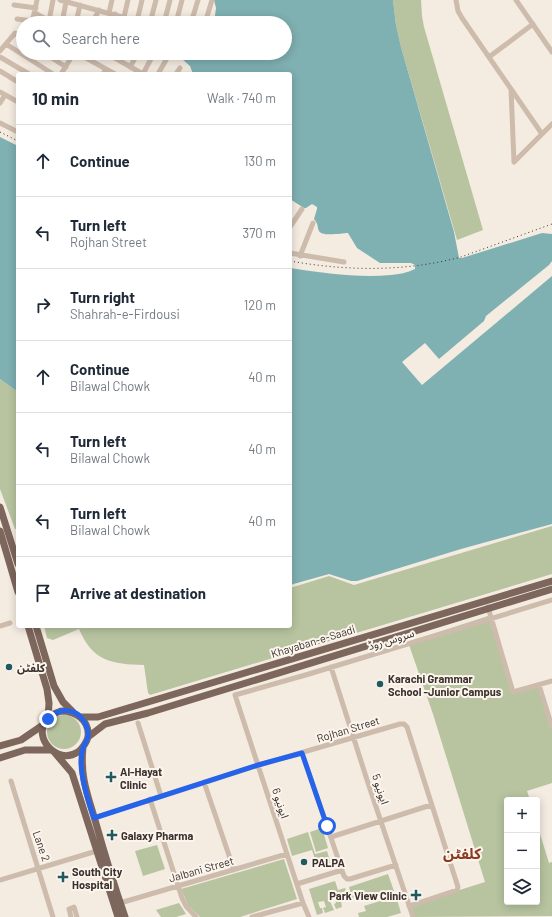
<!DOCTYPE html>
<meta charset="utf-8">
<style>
body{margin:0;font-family:Barlow,"Noto Sans Arabic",sans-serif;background:#f6f6f7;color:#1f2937}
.controls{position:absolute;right:12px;bottom:12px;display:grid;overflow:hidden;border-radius:4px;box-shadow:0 2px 10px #0003}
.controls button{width:36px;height:36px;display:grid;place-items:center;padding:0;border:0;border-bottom:1px solid #e0e1e3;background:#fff;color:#1f2937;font:20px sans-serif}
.stop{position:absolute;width:12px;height:12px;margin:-9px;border:3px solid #2563eb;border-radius:50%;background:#fff}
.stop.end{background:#2563eb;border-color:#fff;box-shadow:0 1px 4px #0008}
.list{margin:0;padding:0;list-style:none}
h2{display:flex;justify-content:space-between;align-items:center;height:52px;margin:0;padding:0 16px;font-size:17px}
h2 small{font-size:13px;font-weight:400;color:#747a83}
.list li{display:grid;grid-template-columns:26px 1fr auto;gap:12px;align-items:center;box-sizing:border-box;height:72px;padding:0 16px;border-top:1px solid #e0e1e3}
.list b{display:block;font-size:15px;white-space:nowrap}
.list p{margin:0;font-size:13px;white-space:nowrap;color:#747a83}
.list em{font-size:13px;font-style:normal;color:#747a83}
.icon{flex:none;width:22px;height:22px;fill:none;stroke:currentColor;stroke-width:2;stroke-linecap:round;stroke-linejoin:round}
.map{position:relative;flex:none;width:552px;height:917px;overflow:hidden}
.search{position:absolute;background:#fff;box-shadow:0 2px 10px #0003;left:16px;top:16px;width:276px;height:44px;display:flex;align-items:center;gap:10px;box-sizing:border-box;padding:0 14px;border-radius:22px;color:#747a83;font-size:15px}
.panel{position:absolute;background:#fff;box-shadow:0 2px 10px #0003;left:16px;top:72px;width:276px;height:556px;border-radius:4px}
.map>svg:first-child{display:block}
.green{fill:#b8c4a0}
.water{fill:#7fb0b2}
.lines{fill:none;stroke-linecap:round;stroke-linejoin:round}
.minor{stroke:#cdbbac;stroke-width:5}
.major{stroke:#7d675c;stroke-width:7}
.rail{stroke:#3b302b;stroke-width:1;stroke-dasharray:1 3;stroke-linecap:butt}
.route{stroke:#2563eb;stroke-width:5}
.poi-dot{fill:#1f5a5e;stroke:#fbf5ee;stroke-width:1.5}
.labels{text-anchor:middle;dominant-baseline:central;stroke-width:4;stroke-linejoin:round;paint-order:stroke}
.street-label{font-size:11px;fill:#3b302b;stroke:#fbf5ee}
.poi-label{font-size:11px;font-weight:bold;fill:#3b302b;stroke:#fbf5ee;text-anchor:start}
.district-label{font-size:15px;font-weight:bold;fill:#8c3b22;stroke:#fbf5ee}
</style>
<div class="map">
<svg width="552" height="917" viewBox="0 0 552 917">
<rect width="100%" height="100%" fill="#f4ebe1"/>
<path class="green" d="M393,0H421L422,16L424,27L483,230L457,240L401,47L396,25Z
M0,379L18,392V528L15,529L0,489Z
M552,526V574L150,695L148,693L144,665C112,664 93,662 79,629L53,640L47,638L44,626H290V588L329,576L354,585Z
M488,616L513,692L539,685L552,728V783L527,791L530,800H507V902H537V824L549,863L552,862V916L413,917L409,906L485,882L433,714L408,642Z
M47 732a17 17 0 1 1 34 0a17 17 0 1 1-34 0Z
M322,828L328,848L316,852L310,832Z
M308,832L315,854L327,851L331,864L318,869L312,850L292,856L287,839Z
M157,845L165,869L143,876L135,851Z
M284,859L297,899L240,917H200L188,905L181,889Z
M388,874L394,891L361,901L359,896L352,898L349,887Z
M335,881L338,890L345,888L349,899L341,901L342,907L336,909L334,904L336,903L335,897L329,899L334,910L325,913L323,908L326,907L324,901L318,902L320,908H322L323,913L317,915L309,889Z
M396,896L401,913L387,917H359L358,913L366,911L364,906Z
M179,903L186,914L176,917H161L156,910Z"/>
<path class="water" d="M214,0H393L396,25L401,47L454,232L459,258H462L542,233L552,234V261L549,265L486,316L484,321L439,359L425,343L402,362L422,385L552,276V524L461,549L357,581H351L329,574L290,585V268C324,273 357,278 391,275C399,274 407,273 415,269V265L411,263H380L357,248L348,233C342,233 322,237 319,231C317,227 319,225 314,219L317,209V207L312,204L306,208H304L290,199V74H193L190,66L182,59L184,56L204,55L209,53H285V23H214L216,8Z
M0,137L18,146V392L0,379Z"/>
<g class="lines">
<path class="minor" d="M60,0L144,23
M456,0L458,11L462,18L542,134
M516,0L552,52
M14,5L36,8
M35,13L53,23
M109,13L112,0
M124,17L128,0
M17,19L32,21
M49,21L53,0
M137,21L142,0
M32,23L37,0
M62,23L66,2
M76,23L80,5
M92,23L99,10
M110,23L115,14
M150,23L156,0
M164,23L170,0
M176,23L182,0
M191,23L198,0
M205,23L212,0
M6,44L53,74
M0,51L15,33L23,39
M44,53L66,67
M77,53L115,74
M106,53L143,74
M0,57L29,74
M489,57L533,24
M119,60L123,53
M130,67L138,53
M0,71L18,82
M61,74L74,53
M103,74L106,69
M143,74L154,53
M158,74L170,53
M176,74L180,68
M511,89L514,162
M0,92L18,102
M0,103L5,95
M0,123L18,132
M514,162L552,124
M290,227L302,209
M290,253L344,262
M300,256L313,223
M488,607L513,692L552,681
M0,626L10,623
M331,667L368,783L413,917
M539,685L552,727
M138,723L161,796
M302,753L344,876L347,879H350L396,865
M11,781L53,917
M204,782L234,870
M150,799L182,898L186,906L196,917
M94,818L259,765L400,724H404L407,727L458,887L457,890L409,906
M331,837L431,805
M0,880L100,850
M297,884L342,870
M120,903L287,854
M71,917L69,909L74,907L77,917
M252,917L303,903
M309,917L303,903L235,695L309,674L552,600"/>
<path class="major" d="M0,507L18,564
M0,531L18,592
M28,626L47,689L49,703L48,719
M36,626L54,686L63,702L73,712
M61,711C75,711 90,720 88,737C87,742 82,749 78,752C56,766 33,736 46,721C50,716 55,713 61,711Z
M81,717H98L552,581
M88,737L105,724L148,713L552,589
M0,746L21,740L43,725
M83,747C80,776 87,793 95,820C104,852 114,885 125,917
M55,753L72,773L118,917
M0,758L25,750H50"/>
<path class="rail" d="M0,132L18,141
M290,261C346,271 405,272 461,257L552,224"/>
</g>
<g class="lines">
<path class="route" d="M48,719C54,713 61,709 70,711C81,713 89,726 88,737C87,741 84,744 83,748C81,753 81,759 81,764C82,782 88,801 94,818L258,765L302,753L327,826"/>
</g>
<g class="poi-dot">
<circle cx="9" cy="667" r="4"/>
<circle cx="380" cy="684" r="4"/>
<path d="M109 771h4v4h4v4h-4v4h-4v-4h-4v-4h4z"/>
<path d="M110 829h4v4h4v4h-4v4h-4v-4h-4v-4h4z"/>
<circle cx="304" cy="862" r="4"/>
<path d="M61 871h4v4h4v4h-4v4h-4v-4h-4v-4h4z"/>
<path d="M414 889h4v4h4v4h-4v4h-4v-4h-4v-4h4z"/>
</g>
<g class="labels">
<g class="street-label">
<text transform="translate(391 639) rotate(-17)">سروس روڈ</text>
<text transform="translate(313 641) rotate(-17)">Khayaban-e-Saadi</text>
<text transform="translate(348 729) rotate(-17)">Rojhan Street</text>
<text transform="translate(381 789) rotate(72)">ایونیو 5</text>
<text transform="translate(281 803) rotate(72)">ایونیو 6</text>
<text transform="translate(42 846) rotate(71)">Lane 2</text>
<text transform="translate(201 869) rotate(-16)">Jalbani Street</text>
</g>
<g class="poi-label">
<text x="17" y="667">کلفٹن</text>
<text x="388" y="678">Karachi Grammar<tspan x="388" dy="13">School -Junior Campus</tspan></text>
<text x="120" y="771">Al-Hayat<tspan x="120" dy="13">Clinic</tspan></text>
<text x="121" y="835">Galaxy Pharma</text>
<text x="312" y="862">PALPA</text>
<text x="72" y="871">South City<tspan x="72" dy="13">Hospital</tspan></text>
<text x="407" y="895" text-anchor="end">Park View Clinic</text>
</g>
<g class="district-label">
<text x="462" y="853">کلفٹن</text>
</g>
</g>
</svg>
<div class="controls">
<button>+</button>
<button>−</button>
<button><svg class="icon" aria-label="layers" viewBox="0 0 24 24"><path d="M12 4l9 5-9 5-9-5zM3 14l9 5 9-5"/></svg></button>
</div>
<div class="stop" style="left:327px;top:826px"></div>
<div class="stop end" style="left:48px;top:719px"></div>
<div class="search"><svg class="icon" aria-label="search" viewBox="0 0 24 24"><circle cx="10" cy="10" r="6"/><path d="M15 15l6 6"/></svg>Search here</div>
<section class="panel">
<h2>10 min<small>Walk · 740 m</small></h2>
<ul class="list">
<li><svg class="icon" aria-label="ahead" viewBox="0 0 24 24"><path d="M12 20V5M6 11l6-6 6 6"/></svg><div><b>Continue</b></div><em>130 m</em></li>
<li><svg class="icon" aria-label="left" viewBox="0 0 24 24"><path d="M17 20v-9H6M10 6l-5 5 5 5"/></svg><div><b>Turn left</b><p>Rojhan Street</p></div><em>370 m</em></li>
<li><svg class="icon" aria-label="right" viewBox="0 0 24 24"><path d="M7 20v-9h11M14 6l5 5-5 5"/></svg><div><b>Turn right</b><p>Shahrah-e-Firdousi</p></div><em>120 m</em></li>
<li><svg class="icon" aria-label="ahead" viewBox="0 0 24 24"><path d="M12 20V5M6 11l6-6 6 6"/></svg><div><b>Continue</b><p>Bilawal Chowk</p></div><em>40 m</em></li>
<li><svg class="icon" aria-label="left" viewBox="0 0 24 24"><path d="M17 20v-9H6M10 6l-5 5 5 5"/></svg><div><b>Turn left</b><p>Bilawal Chowk</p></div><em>40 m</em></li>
<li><svg class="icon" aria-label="left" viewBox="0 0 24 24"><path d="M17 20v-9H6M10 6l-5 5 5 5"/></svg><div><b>Turn left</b><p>Bilawal Chowk</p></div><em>40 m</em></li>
<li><svg class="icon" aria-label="arrive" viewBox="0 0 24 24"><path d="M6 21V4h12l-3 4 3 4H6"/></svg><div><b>Arrive at destination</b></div></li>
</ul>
</section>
</div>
